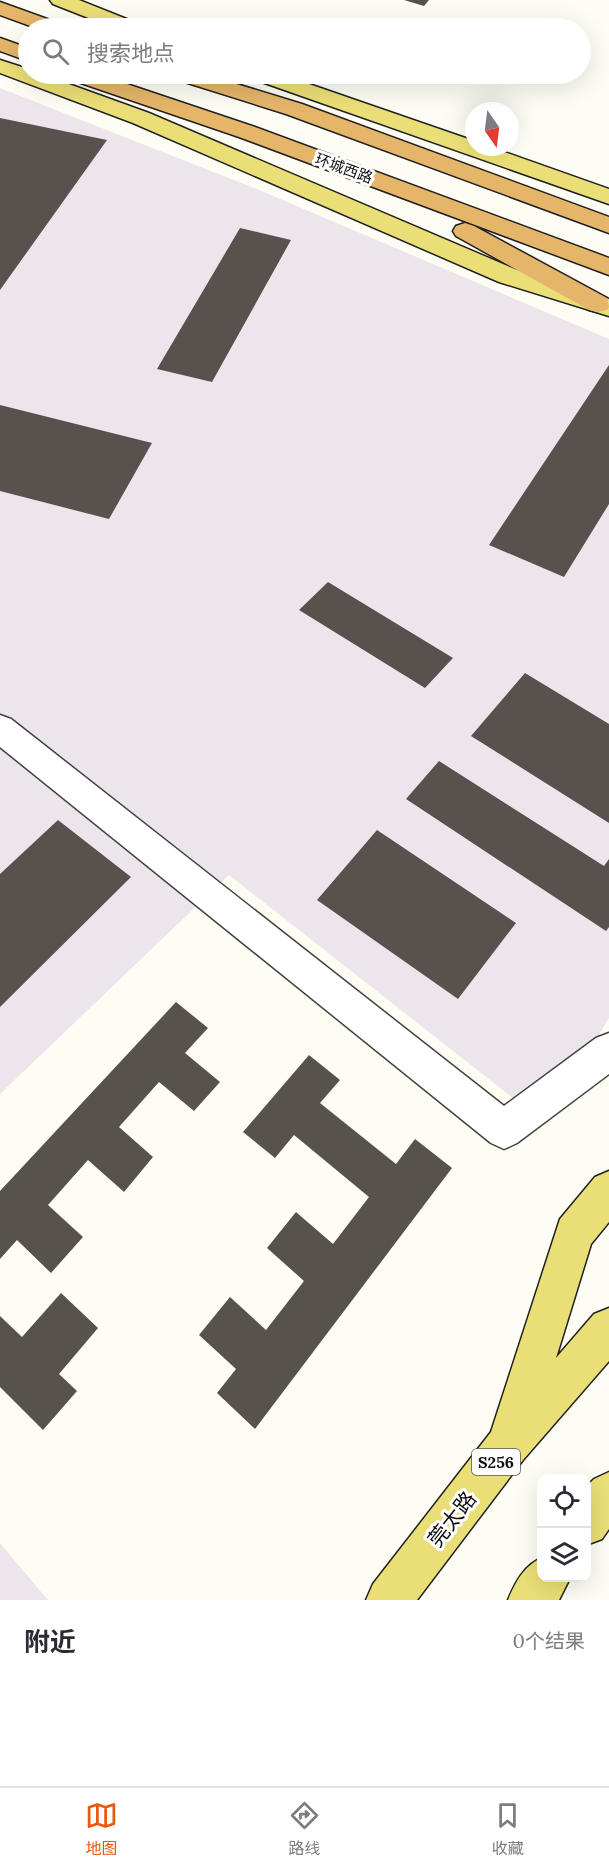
<!DOCTYPE html>
<html lang="zh">
<meta charset="utf-8">
<style>
body{margin:0;font-family:Lora,"Noto Sans SC",serif;background:#f7f7f7;color:#2b2b33}
.controls{position:absolute;right:18px;bottom:18px;display:grid;overflow:hidden;border-radius:12px;box-shadow:0 6px 24px #0002}
.controls button{width:54px;height:54px;display:grid;place-items:center;padding:0;border:0;border-bottom:2px solid #e1e1e2;background:#fff;color:#2b2b33;font:30px sans-serif}
.compass{position:absolute;left:465px;top:102px;width:54px;height:54px;border-radius:50%;background:#fff;box-shadow:0 6px 24px #0002;rotate:166deg}
.list{margin:0;padding:0;list-style:none}
h2{display:flex;justify-content:space-between;align-items:center;height:78px;margin:0;padding:0 24px;font-size:26px}
h2 small{font-size:20px;font-weight:400;color:#7c7c81}
.icon{flex:none;width:33px;height:33px;fill:none;stroke:currentColor;stroke-width:2;stroke-linecap:round;stroke-linejoin:round}
.map{position:relative;flex:none;width:609px;height:1600px;overflow:hidden}
.search{position:absolute;background:#fff;box-shadow:0 6px 24px #0002;left:18px;right:18px;top:18px;height:66px;display:flex;align-items:center;gap:15px;box-sizing:border-box;padding:0 21px;border-radius:33px;color:#7c7c81;font-size:22px}
.sheet{height:186px;background:#fff}
nav{display:flex;justify-content:space-around;align-items:center;box-sizing:border-box;height:84px;border-top:2px solid #e1e1e2;background:#fff;font-size:16px;color:#7c7c81}
nav a{display:grid;justify-items:center;gap:3px}
nav .on{color:#ea580c}
.map>svg:first-child{display:block}
.industrial{fill:#ede5ec}
.building{fill:#57524d}
.lines{fill:none;stroke-linecap:round;stroke-linejoin:round}
.minor-casing{stroke:#424242;stroke-width:3}
.major-casing{stroke:#202020;stroke-width:3}
.highway-casing{stroke:#202020;stroke-width:3}
.minor{fill:#fff;fill-rule:evenodd}
.major{fill:#eadf77;fill-rule:evenodd}
.highway{fill:#e5b56a;fill-rule:evenodd}
.labels{text-anchor:middle;dominant-baseline:central;stroke-width:6;stroke-linejoin:round;paint-order:stroke}
.far-street-label{font-size:15px;fill:#0f0f0f;stroke:#fff}
.shield{fill:#fff;stroke:#575757;stroke-width:1.5}
.shield-label{font-size:16px;font-weight:bold;fill:#0f0f0f}
.near-street-label{font-size:21px;fill:#0f0f0f;stroke:#fff}
</style>
<div class="map">
<svg width="609" height="1600" viewBox="0 0 609 1600">
<rect width="100%" height="100%" fill="#fefdf3"/>
<path class="industrial" d="M0,88L264,192L609,339V1018L546,1124L229,875L0,1094Z
M0,1543L48,1600H0Z"/>
<path class="building" d="M404,0H429L424,6Z
M0,118L107,140L0,290Z
M240,228L291,240L212,382L157,369Z
M609,365V504L564,577L489,545Z
M0,405L152,443L109,519L0,491Z
M328,582L453,658L425,688L299,610Z
M525,673L609,724V823L471,736Z
M439,761L604,866L609,859V927L606,931L406,799Z
M58,820L131,877L0,1007V874Z
M377,830L516,923L458,999L317,900Z
M176,1002L208,1028L185,1053L220,1082L194,1111L159,1082L119,1127L153,1157L124,1192L88,1160L48,1205L83,1237L51,1273L17,1240L0,1259V1191Z
M309,1055L340,1080L320,1103L396,1164L415,1139L452,1168L255,1429L217,1393L236,1369L199,1335L230,1297L266,1330L304,1281L267,1248L296,1212L333,1244L369,1197L294,1135L275,1158L243,1132Z
M61,1293L98,1328L59,1374L77,1391L43,1430L0,1387V1316L22,1337Z"/>
<g class="lines">
<g class="minor-casing">
<path id="minor" d="M0,715L11,719L504,1106L596,1038L609,1033V1074L517,1143L504,1149L491,1143L0,747Z"/>
</g>
<g class="major-casing">
<path id="major" d="M50,0H79L139,24L143,28H114L53,4Z
M0,60L28,69V74H41L149,113L517,270L609,299V316L499,282L133,123L0,73Z
M250,74H280L474,141V147H490L609,189V204L253,79Z
M609,1171V1222L591,1244L556,1358L594,1314L609,1308V1361L523,1460L417,1600H366L373,1584L491,1432L560,1219L595,1177Z
M609,1472V1529L602,1539L586,1545V1487L594,1479Z
M542,1558V1578H570L559,1600H508C515,1583 524,1565 542,1558Z"/>
</g>
<g class="highway-casing">
<path id="highway" d="M0,2L61,24L65,28H36L0,15Z
M0,38L28,48V61L0,51Z
M66,74H97L255,127L609,258V275L239,137L69,79Z
M172,74H204L302,104L609,217V233L286,114L175,79Z
M465,223L474,226L607,298L609,307L607,310L598,312L589,310L456,236L453,231L456,226Z"/>
</g>
<use href="#minor" class="minor"/>
<use href="#major" class="major"/>
<use href="#highway" class="highway"/>
</g>
<g class="labels">
<g class="far-street-label">
<text transform="translate(344 168) rotate(20)">环城西路</text>
</g>
<rect class="shield" x="472" y="1449" width="48" height="26" rx="4.5"/>
<g class="shield-label">
<text x="496" y="1462">S256</text>
</g>
<g class="near-street-label">
<text transform="translate(452 1519) rotate(-52)">莞太路</text>
</g>
</g>
</svg>
<div class="controls">
<button><svg class="icon" aria-label="locate" viewBox="0 0 24 24"><circle cx="12" cy="12" r="6"/><path d="M12 2v4M12 18v4M2 12h4M18 12h4"/></svg></button>
<button><svg class="icon" aria-label="layers" viewBox="0 0 24 24"><path d="M12 4l9 5-9 5-9-5zM3 14l9 5 9-5"/></svg></button>
</div>
<svg class="compass" viewBox="-18 -18 36 36"><path d="M0-13l5 13h-10z" fill="#e53935"/><path d="M0 13l5-13h-10z" fill="#7c7c81"/></svg>
<div class="search"><svg class="icon" aria-label="search" viewBox="0 0 24 24"><circle cx="10" cy="10" r="6"/><path d="M15 15l6 6"/></svg>搜索地点</div>
</div>
<section class="sheet">
<h2>附近<small>0个结果</small></h2>
<ul class="list">
</ul>
</section>
<nav>
<a class="on"><svg class="icon" aria-label="map" viewBox="0 0 24 24"><path d="M3 6l6-2 6 2 6-2v14l-6 2-6-2-6 2zM9 4v14M15 6v14"/></svg>地图</a>
<a><svg class="icon" aria-label="directions" viewBox="0 0 24 24"><path d="M12 3l9 9-9 9-9-9zM9 14v-3h6M13 9l2 2-2 2"/></svg>路线</a>
<a><svg class="icon" aria-label="saved" viewBox="0 0 24 24"><path d="M7 4h10v16l-5-4-5 4z"/></svg>收藏</a>
</nav>
